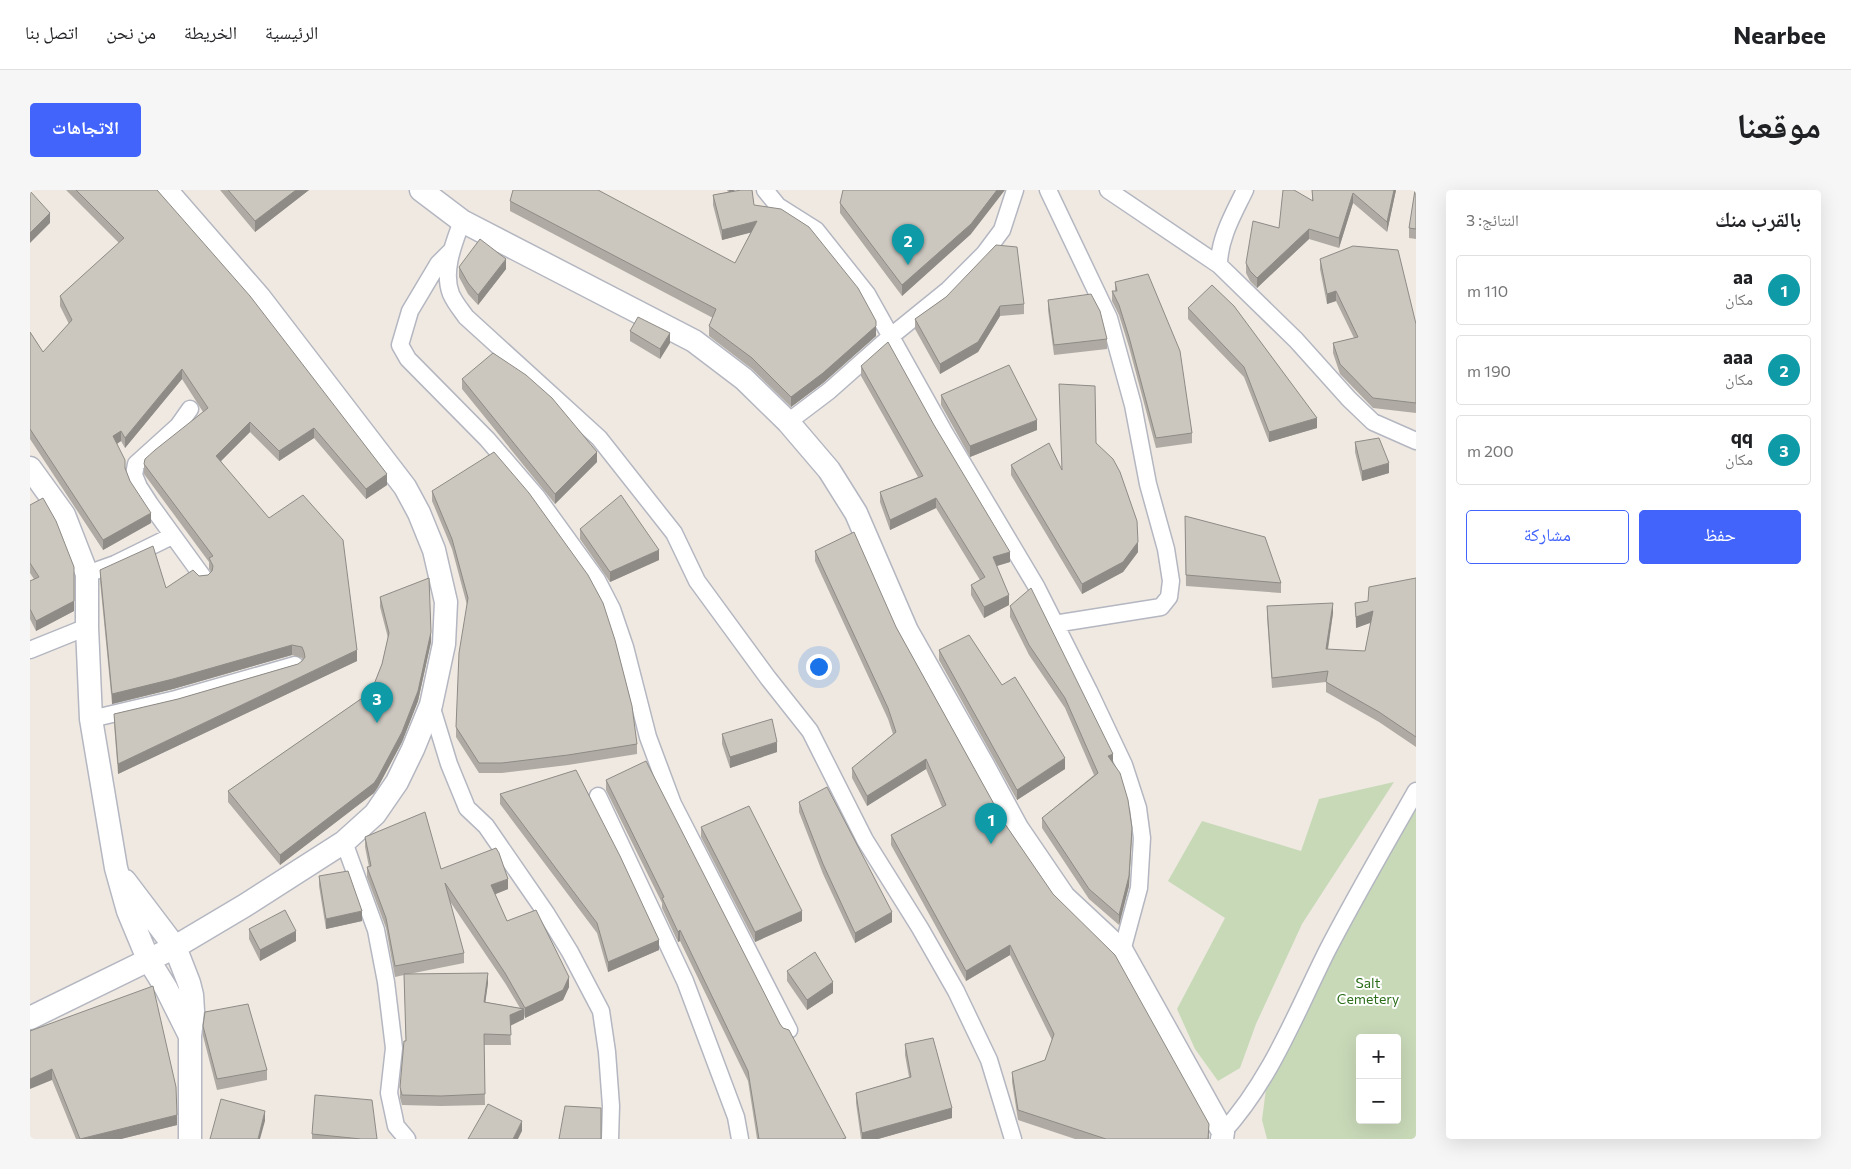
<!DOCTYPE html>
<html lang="ar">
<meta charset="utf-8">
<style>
body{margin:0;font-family:Commissioner,"Noto Naskh Arabic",sans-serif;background:#f6f6f6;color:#202124;direction:rtl}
.controls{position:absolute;right:15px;bottom:15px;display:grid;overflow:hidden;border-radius:5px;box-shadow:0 5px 20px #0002}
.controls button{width:45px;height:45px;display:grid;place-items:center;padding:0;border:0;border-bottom:1px solid #e0e0e0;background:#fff;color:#202124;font:25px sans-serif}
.you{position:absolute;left:788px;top:476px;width:18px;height:18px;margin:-12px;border:4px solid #fff;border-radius:50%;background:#1a73e8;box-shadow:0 0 0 8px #1a73e833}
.badge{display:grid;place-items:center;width:32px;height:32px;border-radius:50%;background:#4264fb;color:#fff;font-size:16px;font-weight:700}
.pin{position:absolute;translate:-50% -41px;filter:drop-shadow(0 1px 2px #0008)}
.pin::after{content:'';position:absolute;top:26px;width:18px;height:15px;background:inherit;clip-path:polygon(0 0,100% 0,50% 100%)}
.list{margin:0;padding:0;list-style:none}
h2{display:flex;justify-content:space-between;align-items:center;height:65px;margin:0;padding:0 20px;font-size:21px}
h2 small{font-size:16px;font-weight:400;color:#757577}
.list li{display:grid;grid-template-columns:32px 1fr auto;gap:15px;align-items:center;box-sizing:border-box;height:70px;margin:0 10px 10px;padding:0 10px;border:1px solid #e0e0e0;border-radius:5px}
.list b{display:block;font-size:19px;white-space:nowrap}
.list p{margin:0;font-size:16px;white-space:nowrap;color:#757577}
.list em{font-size:16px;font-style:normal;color:#757577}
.actions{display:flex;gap:10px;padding:15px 20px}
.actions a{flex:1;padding:11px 0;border:1px solid #4264fb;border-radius:5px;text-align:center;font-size:18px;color:#4264fb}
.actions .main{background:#4264fb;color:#fff}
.map{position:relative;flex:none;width:1386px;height:949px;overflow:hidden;direction:ltr;border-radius:5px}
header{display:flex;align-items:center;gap:30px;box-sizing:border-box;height:70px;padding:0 25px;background:#fff;border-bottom:1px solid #e0e0e0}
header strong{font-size:24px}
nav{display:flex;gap:28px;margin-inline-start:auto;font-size:18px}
.intro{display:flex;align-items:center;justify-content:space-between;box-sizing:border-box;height:120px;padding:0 30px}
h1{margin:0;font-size:35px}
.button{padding:12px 22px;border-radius:5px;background:#4264fb;color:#fff;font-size:18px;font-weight:700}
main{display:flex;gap:30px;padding:0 30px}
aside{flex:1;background:#fff;border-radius:5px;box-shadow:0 5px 20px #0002}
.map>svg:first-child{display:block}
.cemetery{fill:#c8d9b8;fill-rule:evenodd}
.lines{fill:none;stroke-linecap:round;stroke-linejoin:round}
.street-casing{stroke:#b4b7c1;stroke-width:19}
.secondary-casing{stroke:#b4b7c1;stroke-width:25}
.street{stroke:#fff;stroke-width:16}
.secondary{stroke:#fff;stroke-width:22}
.wall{fill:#afaba4;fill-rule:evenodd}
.shaded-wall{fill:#8e8b86}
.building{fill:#cbc7bf;stroke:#8e8b86}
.labels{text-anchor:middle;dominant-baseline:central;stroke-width:4;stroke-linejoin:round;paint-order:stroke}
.park-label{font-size:14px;fill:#2c6e1b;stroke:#fff}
</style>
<header>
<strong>Nearbee</strong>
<nav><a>الرئيسية</a><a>الخريطة</a><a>من نحن</a><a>اتصل بنا</a></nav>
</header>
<div class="intro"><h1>موقعنا</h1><a class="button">الاتجاهات</a></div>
<main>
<aside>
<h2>بالقرب منك<small>النتائج: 3</small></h2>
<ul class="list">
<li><span class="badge" style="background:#0f9aa8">1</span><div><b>aa</b><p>مكان</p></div><em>110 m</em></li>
<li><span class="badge" style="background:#0f9aa8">2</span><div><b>aaa</b><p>مكان</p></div><em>190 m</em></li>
<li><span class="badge" style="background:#0f9aa8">3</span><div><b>qq</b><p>مكان</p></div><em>200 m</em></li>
</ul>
<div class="actions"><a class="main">حفظ</a><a>مشاركة</a></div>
</aside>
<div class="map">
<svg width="1386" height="949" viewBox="0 0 1386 949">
<rect width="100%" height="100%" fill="#efe9e1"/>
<path class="cemetery" d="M1364,592L1272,734L1226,834L1210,878L1188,891L1165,859L1147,819L1195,728L1138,691L1172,631L1271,661L1289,609Z
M1386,612V949H1237L1232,930L1238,883ZM1330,848H1367V930H1330Z"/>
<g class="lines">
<g class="street-casing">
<path id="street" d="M735,0L748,16L786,40L837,104L913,240L1006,396L1059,501L1094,575L1108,618L1112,648L1109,698L1092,761
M1018,0L1079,128L1103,215L1118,294L1136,359L1141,391L1139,407L1131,417L1024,434
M1078,0L1189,75L1266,150L1319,209L1343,232L1386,251
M432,31C424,53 412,81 421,104C425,113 431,120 436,127L569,248L644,343L667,391L738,488L780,541L835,650L890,738L926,801L959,870L983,949
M422,60L408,74L380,121L370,155L378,169L457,249L507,307L567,390L582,419L595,457L618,547L643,614L759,840
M1189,75C1189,48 1204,23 1215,0
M160,219L148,236L106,274L104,285L109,297L120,314L173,387
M758,232L799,201L860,147L918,100L954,64L972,40L985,0
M57,384L85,374L142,346
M0,460L57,437
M401,515L419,574L437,618L456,636L516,723L540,762L571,821L577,862L581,916L580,949
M61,529L146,509L265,475
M568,606L655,791L706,927L710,949
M314,652L346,740L356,792L364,858L359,903L366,936L377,949
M1193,942C1240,891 1266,823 1297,761C1325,707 1356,654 1386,601"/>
</g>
<g class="secondary-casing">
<path id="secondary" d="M391,0L432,31L664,151L714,189L758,232L799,280L826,323L877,441L954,577L987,638L1034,707L1092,761L1193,942L1192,949
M0,278L34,325L57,384V437L61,529L86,678L98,721L118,769L136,798L160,846
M95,691L145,757L159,793L162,805L163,821L160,846V949
M0,828L145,757L214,716L314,652L345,624L367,592L383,559L401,515L414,454L416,412L404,360L389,323L375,297L230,108L136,0"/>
</g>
<use href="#street" class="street"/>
<use href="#secondary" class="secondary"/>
</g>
<path class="wall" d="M36,0H127L357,295L336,309L284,248L249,271L220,242L191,271L327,471L88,584L84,534V524L148,509L268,474L272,471L273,470L272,468L262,465L143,499L82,514L70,391V380L136,398L169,386L178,385L181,382L179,379V372L114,284V274L173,222L152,189L95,258L91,251L87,254L100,291L121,333L73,360L0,249V142L13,162L39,134L30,116V106L89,53Z
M190,0H279L225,42Z
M697,0H705L703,1L724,15L846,146L793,193L761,217L722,179L679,146V136L683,128L480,21V11L705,73L721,42L692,50L683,15V5L698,2Z
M1282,0H1366L1357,42L1323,13L1309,58L1279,49L1227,98L1220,91L1216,83V73L1249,38L1282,11Z
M1386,0V49L1379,48V38Z
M810,13L941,44L872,106L810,23Z
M1290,69L1386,134V223L1343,218L1310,184L1303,163V153L1324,148L1306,111L1297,114L1290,79Z
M429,77L476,79L448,115L438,104L429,87Z
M1085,92L1162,243V253L1126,258L1099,157L1089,125L1082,111V101H1085Z
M916,107L994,114V124L970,126L948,162L910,184L885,139V129Z
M1018,110L1077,149V159L1024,165L1018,120Z
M1158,118L1287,238L1239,252L1214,187L1158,129Z
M600,141L640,153L630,169L600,151Z
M831,176L980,372L967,376L979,415L954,428L941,405V395L950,390L906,318L860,340L850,312V302L888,287L831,186Z
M432,189L567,272L525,314L432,199Z
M911,205L1007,240L940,267L911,215Z
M1325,252L1359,283L1332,291L1325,262Z
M1066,253L1108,362L1093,382L1052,404L981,285V275L1032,279Z
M402,301L607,554V564L538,575L472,583H449L426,547V537L437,415L422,359L402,311Z
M0,315L44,421L6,441L0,429V391L4,389L0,383Z
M1155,326L1251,393V403L1156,396Z
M550,339L629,370L580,392L550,349Z
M785,361L866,437L975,634L1179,934V949H1045L988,930L982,892V882L1015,870L1022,850L980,765L936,791L861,655V645L912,617L896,579L837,616L822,588V578L863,544L858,529L785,371Z
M1386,388V557L1349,532L1296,502V492L1242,498L1237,427V416L1303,423L1298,460L1335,461L1341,432L1326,438L1325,413L1338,411Z
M350,407L401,452L388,511L372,552L348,597L344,603L250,675L198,612V601L341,502L352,474L358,448L350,417Z
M980,416L1083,573L1102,648L1099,696L1089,735L1059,709L1012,638V628L1064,585L1035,518L999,465L980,427Z
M909,460L972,495L1035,579L987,610L909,470Z
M692,544L747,562L700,578L692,554Z
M576,590L750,834L816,949H727L718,891L650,751L648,752L632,718V713L576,600Z
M470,604L629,760L578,782L567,743L470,614Z
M769,612L862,732L825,753L793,684L769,622Z
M671,637L772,731L725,752L671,647Z
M335,647L411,679L478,699L465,704L477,731L539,797L533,810L495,828L494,825V829L480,835L481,855H454L455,915L411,916L372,915L370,908V897L376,851L374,785L365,787L356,738L337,687V677H339L335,657ZM419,710L475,793L490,818L455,812L458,793L379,784L434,773V763Z
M289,686L332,731L296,739L289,696Z
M219,739L266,751L230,771L219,749Z
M757,781L803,803L777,820L757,791Z
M173,836L237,880V890L187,900L173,846Z
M0,841L147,935L91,949H46L22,890Z
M875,854L922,928L848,949H831L826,913V903L879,887L875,865Z
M282,944L347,949H282Z"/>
<path class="shaded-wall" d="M266,0H279L225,42V31Z
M699,0H705L699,5Z
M967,0H975L941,44L872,106V95Z
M1364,0H1366L1357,42V32Z
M1323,3V13L1309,58V48Z
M20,23V33L0,53V43Z
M727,31V41L692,50V40Z
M1279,39V49L1227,98V88Z
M476,69V79L448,115V105Z
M1306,101V111L1297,114V104Z
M970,116V126L948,162L910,184V174Z
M846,131V146L793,193L761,217V207Z
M640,143V153L630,169V159Z
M152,179V189L95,258V248Z
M1287,228V238L1239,252V242Z
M1007,230V240L940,267V256Z
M220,232V242L186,276V266Z
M284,238V248L249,271V261Z
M91,241V251L83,256V246Z
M567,262V272L525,314V304Z
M1359,273V283L1332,291V281Z
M357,284V295L336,309V299Z
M906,308V318L860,340V330Z
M121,323V333L73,360V350Z
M1108,352V362L1093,382L1052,404V394Z
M629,360V370L580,392V382Z
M980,362V372L963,377V367Z
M979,405V415L954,428V417Z
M44,411V421L6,441V431Z
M1303,413V423L1296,470V459Z
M1343,421V432L1326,438V427Z
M401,442V452L388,511L372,552L348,597L344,603L250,675V665Z
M262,455V465L143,499L82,514V504Z
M327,460V471L88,584V574Z
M747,552V562L700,578V567Z
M1083,564V574L1078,566Z
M1035,568V579L987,610V600Z
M896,569V579L837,616V606Z
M1102,638L1099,696L1089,735V725Z
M478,689V699L461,706V695Z
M332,721V731L296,739V729Z
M772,721V731L725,752V742Z
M862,722V732L825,753V743Z
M650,740V751L648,752V742Z
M266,741V751L230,771V760Z
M629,750V760L578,782V772Z
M980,755V765L936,791V781Z
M458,783V793L454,822V812Z
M539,787V797L533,810L495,828V818Z
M803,792V803L777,820V810Z
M494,819V829L480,836V825Z
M22,879V890L0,899V889Z
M922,918V928L848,949H832V943Z
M235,921V931L230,949H228Z
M147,925V935L91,949H50Z
M492,931V941L488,949H483Z"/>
<path class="building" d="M46,0H127L220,106L357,284L336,299L284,238L249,261L220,232L186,266L239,328L273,305L313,350L327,460L88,574L84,524L148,509L268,474L272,471L275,467L274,462L272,457L262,455L143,489L82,504L70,380L123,356L136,398L163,380L169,386L178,385L182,381L183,376L179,368L183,366L114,274L115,269L125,260L178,218L152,179L95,248L91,241L83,246L95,270V278L100,291L121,323L73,350L0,239V142L13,162L42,130L30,106L94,48Z
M198,0H266L225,31Z
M483,0H568L705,73L727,31L692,40L683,5L711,0H722L724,15L751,19L779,37L828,98L846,131V136L793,183L761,207L722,168L679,136L686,119L480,11Z
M813,0H967L941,34L872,95L810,13Z
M1253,0H1264L1283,11L1282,0H1364L1357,32L1323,3L1309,48L1279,39L1227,88L1220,81L1216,73L1223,31L1249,38Z
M1385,0H1386V39L1379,38Z
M0,1L20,23L0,43Z
M450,49L476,69L448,105L438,93L429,77Z
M966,55L987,57L994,114L970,116L948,152L910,174L885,129L916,107Z
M1323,56L1368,60L1386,134V213L1343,208L1310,174L1303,153L1328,147L1306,101L1297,104L1290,69Z
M1118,84L1150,161L1162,243L1126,248L1099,147L1089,115L1082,101H1087L1085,92Z
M1182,95L1204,116L1287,228L1239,242L1214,177L1158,118Z
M1061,104L1070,121L1077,149L1024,155L1018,110Z
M608,127L640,143L630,159L600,141Z
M858,152L904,235L980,362L963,367L979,405L954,417L941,395L955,387L906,308L860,330L850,302L893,286L831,176Z
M463,163L496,185L522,208L567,262L525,304L432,189Z
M979,175L1007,230L940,256L911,205Z
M1029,194L1065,196L1066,253L1083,269L1090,282L1107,331L1108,352L1093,372L1052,394L981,275L1019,253L1032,280Z
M1349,248L1359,273L1332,281L1325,252Z
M464,262L499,303L558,385L573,413L585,450L602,516L607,554L538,565L472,573H449L426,537L429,463L438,408L422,349L402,301Z
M591,305L629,360L580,382L550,339Z
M13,308L26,331L44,377V411L6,431L0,419V391L9,387L0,373V315Z
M1155,326L1235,347L1251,393L1156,385Z
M824,342L866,437L975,634L1023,704L1085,765L1179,934L1178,949H1076L988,920L982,882L1015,870L1024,844L980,755L936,781L861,645L916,615L896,569L837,606L822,578L866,542L858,518L785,361Z
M399,388L401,442L388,501L372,542L348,587L344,593L250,665L198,601L341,502L352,474L359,443L350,407Z
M1386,388V547L1349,522L1296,492L1298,481L1242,488L1237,416L1303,413L1296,459L1335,461L1343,421L1326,427L1325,413L1338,411L1339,397Z
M1001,398L1083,564L1078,566L1090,583L1098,610L1102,638L1099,686L1089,725L1059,699L1012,628L1068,583L1035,508L999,455L980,416Z
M939,445L972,495L985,487L1035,568L987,600L909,460Z
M742,529L747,552L700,567L692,544Z
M616,571L750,834L753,838L759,840L816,948L812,949H729L718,881L650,740L648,742L632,708L634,707L576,590Z
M546,580L590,666L629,750L578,772L567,733L470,604Z
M797,597L862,722L825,743L793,674L769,612Z
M719,616L772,721L725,742L671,637Z
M395,622L411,679L466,658L469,663L478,689L461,695L477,731L506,720L539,787L533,800L495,818L475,783L415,693L434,763L365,776L356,728L337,677L341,676L335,647Z
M318,681L332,721L296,729L289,686Z
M255,720L266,741L230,760L219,739Z
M785,762L803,792L777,810L757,781Z
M458,783L454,812L494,819L480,825L481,845L454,844L455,904L411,906L372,905L370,897L374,851H376L374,784Z
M123,796L146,897L147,925L50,949L22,879L0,889V841Z
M218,814L237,880L187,889L173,836L175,822Z
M903,848L922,918L832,943L826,903L881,887L875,854Z
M285,905L342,910L347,949H331L282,944Z
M191,909L235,921L228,949H180Z
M458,914L492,931L483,949H438Z
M535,916L571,918V949H529Z"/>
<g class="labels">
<g class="park-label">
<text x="1338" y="792">Salt<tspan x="1338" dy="16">Cemetery</tspan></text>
</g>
</g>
</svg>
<div class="controls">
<button>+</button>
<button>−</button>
</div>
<div class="you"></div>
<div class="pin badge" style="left:961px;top:654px;background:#0f9aa8">1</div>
<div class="pin badge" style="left:878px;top:75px;background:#0f9aa8">2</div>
<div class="pin badge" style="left:347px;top:533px;background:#0f9aa8">3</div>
</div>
</main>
